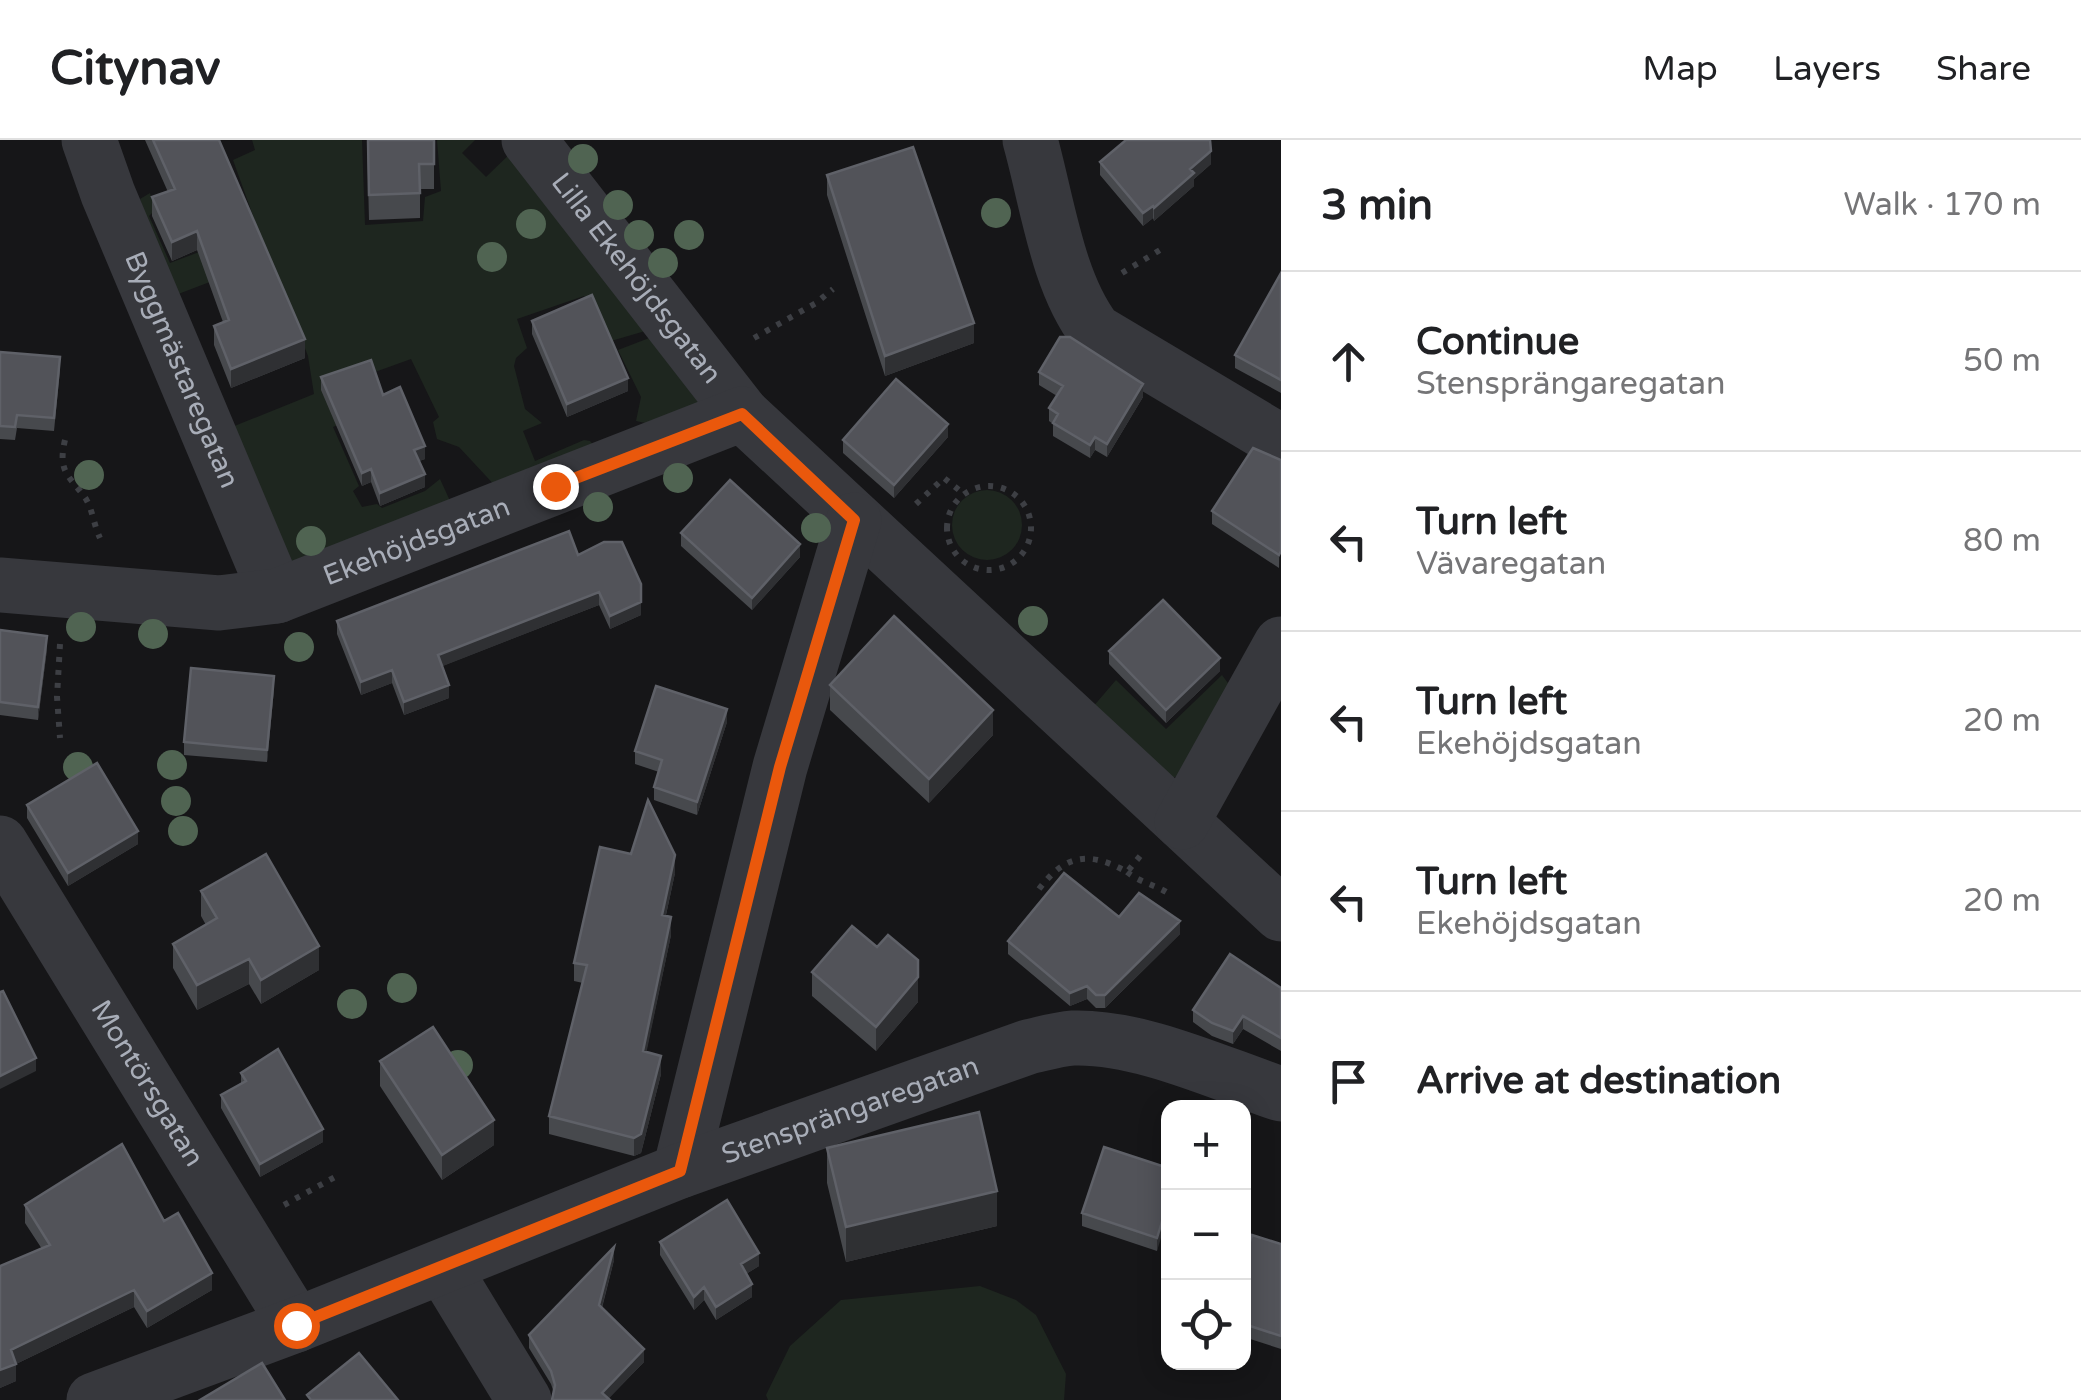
<!DOCTYPE html>
<meta charset="utf-8">
<style>
body{margin:0;font-family:"Varela Round",sans-serif;background:#f2f2f2;color:#202124}
.controls{position:absolute;right:30px;bottom:30px;display:grid;overflow:hidden;border-radius:20px;box-shadow:0 5px 25px #0003}
.controls button{width:90px;height:90px;display:grid;place-items:center;padding:0;border:0;border-bottom:2px solid #e0e0e0;background:#fff;color:#202124;font:50px sans-serif}
.stop{position:absolute;width:30px;height:30px;margin:-22px;border:8px solid #ea580c;border-radius:50%;background:#fff}
.stop.end{background:#ea580c;border-color:#fff;box-shadow:0 2px 10px #0008}
.list{margin:0;padding:0;list-style:none}
h2{display:flex;justify-content:space-between;align-items:center;height:130px;margin:0;padding:0 40px;font-size:42px}
h2 small{font-size:32px;font-weight:400;color:#757577}
.list li{display:grid;grid-template-columns:65px 1fr auto;gap:30px;align-items:center;box-sizing:border-box;height:180px;padding:0 40px;border-top:2px solid #e0e0e0}
.list b{display:block;font-size:38px;white-space:nowrap}
.list p{margin:0;font-size:32px;white-space:nowrap;color:#757577}
.list em{font-size:32px;font-style:normal;color:#757577}
.icon{flex:none;width:55px;height:55px;fill:none;stroke:currentColor;stroke-width:2;stroke-linecap:round;stroke-linejoin:round}
.map{position:relative;flex:none;width:1281px;height:1260px;overflow:hidden}
header{display:flex;align-items:center;gap:60px;box-sizing:border-box;height:140px;padding:0 50px;background:#fff;border-bottom:2px solid #e0e0e0}
header strong{font-size:48px}
nav{display:flex;gap:55px;margin-inline-start:auto;font-size:35px}
main{display:flex}
aside{flex:1;background:#fff}
.map>svg:first-child{display:block}
.green{fill:#1e261f}
.lines{fill:none;stroke-linecap:round;stroke-linejoin:round}
.path{stroke:#3d3f44;stroke-width:6;stroke-dasharray:5 8;stroke-linecap:butt}
.minor{stroke:#37383d;stroke-width:55}
.tree{fill:#506452}
.wall{fill:#47494d}
.shaded-wall{fill:#2f3033}
.building{fill:#525359;stroke:#5f6168;stroke-width:2.5}
.route{stroke:#ea580c;stroke-width:12}
.labels{text-anchor:middle;dominant-baseline:central;stroke-width:8;stroke-linejoin:round;paint-order:stroke}
.street-label{font-size:28px;fill:#a8adb8;stroke:#111113}
</style>
<header>
<strong>Citynav</strong>
<nav><a>Map</a><a>Layers</a><a>Share</a></nav>
</header>
<main>
<div class="map">
<svg width="1281" height="1260" viewBox="0 0 1281 1260">
<rect width="100%" height="100%" fill="#161618"/>
<path class="green" d="M252,0H362L365,85L423,81L425,57L441,51L437,0H475L462,13L486,37L514,10L652,189L611,201L597,166L584,156L517,179L527,208L516,218L514,226L525,269L542,283L523,291L535,321L584,300L590,301L595,307L499,350L459,307L437,299L433,282L439,277L411,219L375,232L385,259H398L333,287L359,346L353,351L362,367L377,364L382,368L425,351L440,339L451,363L289,428L232,287L314,254L308,216L283,151L236,132L173,156L140,59L150,53L155,70L149,76L170,123L252,92L256,84L233,20L255,10Z
M657,195L705,262L650,284L636,281L641,257L618,210Z
M952 385a35 35 0 1 1 70 0a35 35 0 1 1-70 0Z
M1222,535L1233,550L1189,635L1168,638L1092,568L1116,540L1166,589Z
M980,1146L1016,1160L1036,1175L1066,1234L1064,1260H768L766,1255L790,1206L841,1160Z"/>
<g class="lines">
<path class="path" d="M1122,133L1160,110
M754,198L816,163L833,149
M65,300C57,333 70,336 86,359C93,371 94,386 100,398
M947 388a42 42 0 1 1 84 0a42 42 0 1 1-84 0Z
M916,364L944,338L964,354
M60,504L57,557L60,598
M1127,732C1142,744 1158,745 1172,756
M1039,749C1065,715 1088,710 1127,732L1141,715
M284,1065L335,1037
M1166,1125L1168,1120"/>
<g class="minor">
<path id="s1" d="M89,0L108,54L277,456"/>
<path id="s2" d="M529,0L742,274"/>
<path d="M1030,0C1047,60 1057,142 1095,191L1281,302"/>
<path id="s3" d="M0,445L219,463L277,456L742,274L1281,774"/>
<path d="M1182,682L1281,504"/>
<path id="s4" d="M0,703L296,1185"/>
<path d="M680,1031L780,627L854,380"/>
<path d="M443,1127L524,1260"/>
<path id="s5" d="M94,1260L296,1185L680,1031L1028,907C1042,904 1058,899 1073,898C1140,896 1218,933 1281,954"/>
</g>
</g>
<g class="tree">
<circle cx="583" cy="19" r="15"/>
<circle cx="618" cy="65" r="15"/>
<circle cx="996" cy="73" r="15"/>
<circle cx="531" cy="84" r="15"/>
<circle cx="639" cy="95" r="15"/>
<circle cx="689" cy="95" r="15"/>
<circle cx="492" cy="117" r="15"/>
<circle cx="663" cy="123" r="15"/>
<circle cx="89" cy="335" r="15"/>
<circle cx="678" cy="338" r="15"/>
<circle cx="598" cy="367" r="15"/>
<circle cx="816" cy="388" r="15"/>
<circle cx="311" cy="401" r="15"/>
<circle cx="1033" cy="481" r="15"/>
<circle cx="81" cy="487" r="15"/>
<circle cx="153" cy="494" r="15"/>
<circle cx="299" cy="507" r="15"/>
<circle cx="172" cy="625" r="15"/>
<circle cx="78" cy="627" r="15"/>
<circle cx="176" cy="661" r="15"/>
<circle cx="183" cy="691" r="15"/>
<circle cx="402" cy="848" r="15"/>
<circle cx="352" cy="864" r="15"/>
<circle cx="458" cy="925" r="15"/>
</g>
<path class="wall" d="M145,0H219L305,218L231,248L214,205V186L223,182L197,110L172,121L152,76V57L168,52Z
M367,0H434V49H420V78L369,80Z
M1100,22L1211,24L1194,39V46L1154,81L1153,78L1143,86L1100,35Z
M827,35L974,203L885,236L827,55Z
M1281,133V253L1235,228V215Z
M532,181L628,251L567,277L532,194Z
M0,212L60,230L54,291L17,288L15,300L0,299Z
M1039,232L1143,257L1107,317L1095,310L1090,318L1053,296V284L1049,281V268L1057,256L1039,245Z
M321,237L383,255L425,319L419,321L425,347L380,366L371,342L362,346L321,250Z
M948,297L894,358L843,313V300Z
M1281,320L1279,428L1212,384V371Z
M681,393L800,417L752,470L681,406Z
M578,415L641,475L610,489L599,465L442,526L449,558L404,575L392,543L361,555L337,494V481Z
M0,490L47,509L38,580L0,575Z
M1109,511L1220,531L1166,583L1109,524Z
M830,545L993,595L929,663L830,570Z
M274,549L267,622L184,615V602Z
M727,582L697,675L654,660V647L659,632L635,624V611Z
M27,665L138,704L68,746L27,678Z
M675,733L666,775L671,795L646,912L661,934L641,1013L634,1016L549,994V976L583,843L574,841V823Z
M201,751L319,830L261,864L249,844L197,870L173,828V804L206,785L201,776Z
M1119,777L1180,794L1105,868H1096L1087,859L1070,866L1008,814V801Z
M812,832L918,862L876,911L812,856Z
M1281,848V911L1243,889L1233,904L1212,896L1193,882V870Z
M380,921L494,1005L442,1040L380,946Z
M241,933L323,1002L260,1037L221,968V955L241,944Z
M827,1008L997,1086L846,1122L827,1043Z
M1168,1028L1157,1111L1082,1086V1073Z
M25,1065L164,1081L212,1150L147,1188L134,1167L16,1224V1241L0,1248V1126L42,1109L25,1083Z
M660,1102L759,1126L746,1134L752,1157L716,1180L704,1160L694,1170L660,1115Z
M1281,1104V1209L1244,1197V1121Z
M614,1120L602,1168L644,1222L608,1259L554,1253L551,1244L529,1208V1195Z"/>
<path class="shaded-wall" d="M1211,11V24L1194,39V46L1154,81V68L1190,29Z
M1153,66V78L1143,86V73Z
M197,91V110L172,121V102Z
M974,183V203L885,236V216Z
M305,199V218L231,248V229Z
M628,238V251L567,277V264Z
M1143,244V257L1107,317V304Z
M948,284V297L894,358V345Z
M1095,297V310L1090,318V305Z
M425,306V319L414,323V310Z
M371,329V342L362,346V333Z
M425,334V347L380,366V353Z
M800,404V417L752,470V458Z
M599,452V465L438,528V515Z
M641,462V475L610,489V476Z
M47,496V509L38,580V567Z
M1220,518V531L1166,583V570Z
M392,530V543L361,555V542Z
M274,536V549L267,622V610Z
M449,545V558L404,575V562Z
M727,569V582L697,675V662Z
M993,570V595L929,663V639Z
M138,691V704L68,746V733Z
M675,715V733L662,793V775Z
M671,777V795L643,929V911Z
M1180,781V794L1105,868V855Z
M319,806V830L261,864V840Z
M249,819V844L197,870V845Z
M918,837V862L876,911V887Z
M1087,846V859L1070,866V853Z
M1243,876V889L1233,904V891Z
M661,916V934L641,1013L634,1016V998Z
M36,918V931L0,949V936Z
M494,980V1005L442,1040V1015Z
M323,989V1002L260,1037V1024Z
M997,1051V1086L846,1122V1087Z
M1168,1062V1075L1157,1111V1098Z
M614,1107V1120L599,1178V1165Z
M759,1113V1126L741,1137V1124Z
M212,1133V1150L147,1188V1171Z
M752,1144V1157L716,1180V1167Z
M704,1147V1160L694,1170V1157Z
M134,1150V1167L16,1224V1241L0,1248V1230L11,1210Z
M644,1209V1222L607,1260L602,1253Z"/>
<path class="building" d="M153,0H219L305,199L231,229L214,186L229,180L197,91L172,102L152,57L175,49Z
M368,0H434V24H419L420,53L369,55Z
M1126,0H1210L1211,11L1190,29L1194,33L1154,68L1153,66L1143,73L1100,22Z
M913,7L974,183L885,216L827,35Z
M1281,133V240L1235,215Z
M592,155L628,238L567,264L532,181Z
M1060,197H1070L1143,244L1107,304L1095,297L1090,305L1053,283L1058,274L1049,268L1063,246L1039,232Z
M0,212L60,217L54,278L17,275L15,287L0,286Z
M371,220L383,255L400,247L425,306L414,310L425,334L380,353L371,329L362,333L321,237Z
M896,239L948,284L894,345L843,300Z
M1253,308L1281,320V411L1279,415L1212,371Z
M730,340L800,404L752,458L681,393Z
M569,391L578,415L604,402H622L641,444V462L610,476L599,452L438,515L449,545L404,562L392,530L361,542L337,481Z
M1163,460L1220,518L1166,570L1109,511Z
M894,476L993,570L929,639L830,545Z
M0,490L47,496L38,567L0,562Z
M191,528L274,536L267,610L184,602Z
M656,546L727,569L697,662L654,647L662,620L635,611Z
M97,623L138,691L68,733L27,665Z
M648,660L675,715L662,775L671,777L643,911L661,916L641,994L634,998L549,976L587,825L574,823L600,707L631,714Z
M266,714L319,806L261,840L249,819L197,845L173,804L217,778L201,751Z
M1064,733L1119,777L1139,753L1180,781L1105,855H1096L1087,846L1070,853L1008,801Z
M852,786L877,807L888,795L918,820V837L876,887L812,832Z
M1230,814L1281,848V898L1243,876L1233,891L1212,883L1193,870Z
M3,851L36,918L0,936V852Z
M433,887L494,980L442,1015L380,921Z
M278,909L323,989L260,1024L221,955L246,941L241,933Z
M979,972L997,1051L846,1087L827,1008Z
M122,1004L164,1081L178,1073L212,1133L147,1171L134,1150L11,1210L16,1224L0,1230V1126L50,1105L25,1065Z
M1104,1007L1168,1028V1062L1157,1098L1082,1073Z
M727,1060L759,1113L741,1124L752,1144L716,1167L704,1147L694,1157L660,1102Z
M1252,1095L1281,1104V1196L1244,1184V1121Z
M614,1107L599,1165L644,1209L602,1253L610,1260H552L555,1245L551,1231L529,1195Z
M359,1213L398,1260H311L307,1255Z
M262,1223L285,1260H200Z"/>
<g class="lines">
<path class="route" d="M296,1185L680,1031L780,627L854,380L742,274L555,346"/>
</g>
<g class="labels">
<g class="street-label">
<text stroke="none"><textPath href="#s2" startOffset="175">Lilla Ekehöjdsgatan</textPath></text>
<text stroke="none"><textPath href="#s1" startOffset="248">Byggmästaregatan</textPath></text>
<text stroke="none"><textPath href="#s3" startOffset="428">Ekehöjdsgatan</textPath></text>
<text stroke="none"><textPath href="#s4" startOffset="282">Montörsgatan</textPath></text>
<text stroke="none"><textPath href="#s5" startOffset="810">Stensprängaregatan</textPath></text>
</g>
</g>
</svg>
<div class="controls">
<button>+</button>
<button>−</button>
<button><svg class="icon" aria-label="locate" viewBox="0 0 24 24"><circle cx="12" cy="12" r="6"/><path d="M12 2v4M12 18v4M2 12h4M18 12h4"/></svg></button>
</div>
<div class="stop" style="left:296px;top:1185px"></div>
<div class="stop end" style="left:555px;top:346px"></div>
</div>
<aside>
<h2>3 min<small>Walk · 170 m</small></h2>
<ul class="list">
<li><svg class="icon" aria-label="ahead" viewBox="0 0 24 24"><path d="M12 20V5M6 11l6-6 6 6"/></svg><div><b>Continue</b><p>Stensprängaregatan</p></div><em>50 m</em></li>
<li><svg class="icon" aria-label="left" viewBox="0 0 24 24"><path d="M17 20v-9H6M10 6l-5 5 5 5"/></svg><div><b>Turn left</b><p>Vävaregatan</p></div><em>80 m</em></li>
<li><svg class="icon" aria-label="left" viewBox="0 0 24 24"><path d="M17 20v-9H6M10 6l-5 5 5 5"/></svg><div><b>Turn left</b><p>Ekehöjdsgatan</p></div><em>20 m</em></li>
<li><svg class="icon" aria-label="left" viewBox="0 0 24 24"><path d="M17 20v-9H6M10 6l-5 5 5 5"/></svg><div><b>Turn left</b><p>Ekehöjdsgatan</p></div><em>20 m</em></li>
<li><svg class="icon" aria-label="arrive" viewBox="0 0 24 24"><path d="M6 21V4h12l-3 4 3 4H6"/></svg><div><b>Arrive at destination</b></div></li>
</ul>
</aside>
</main>
